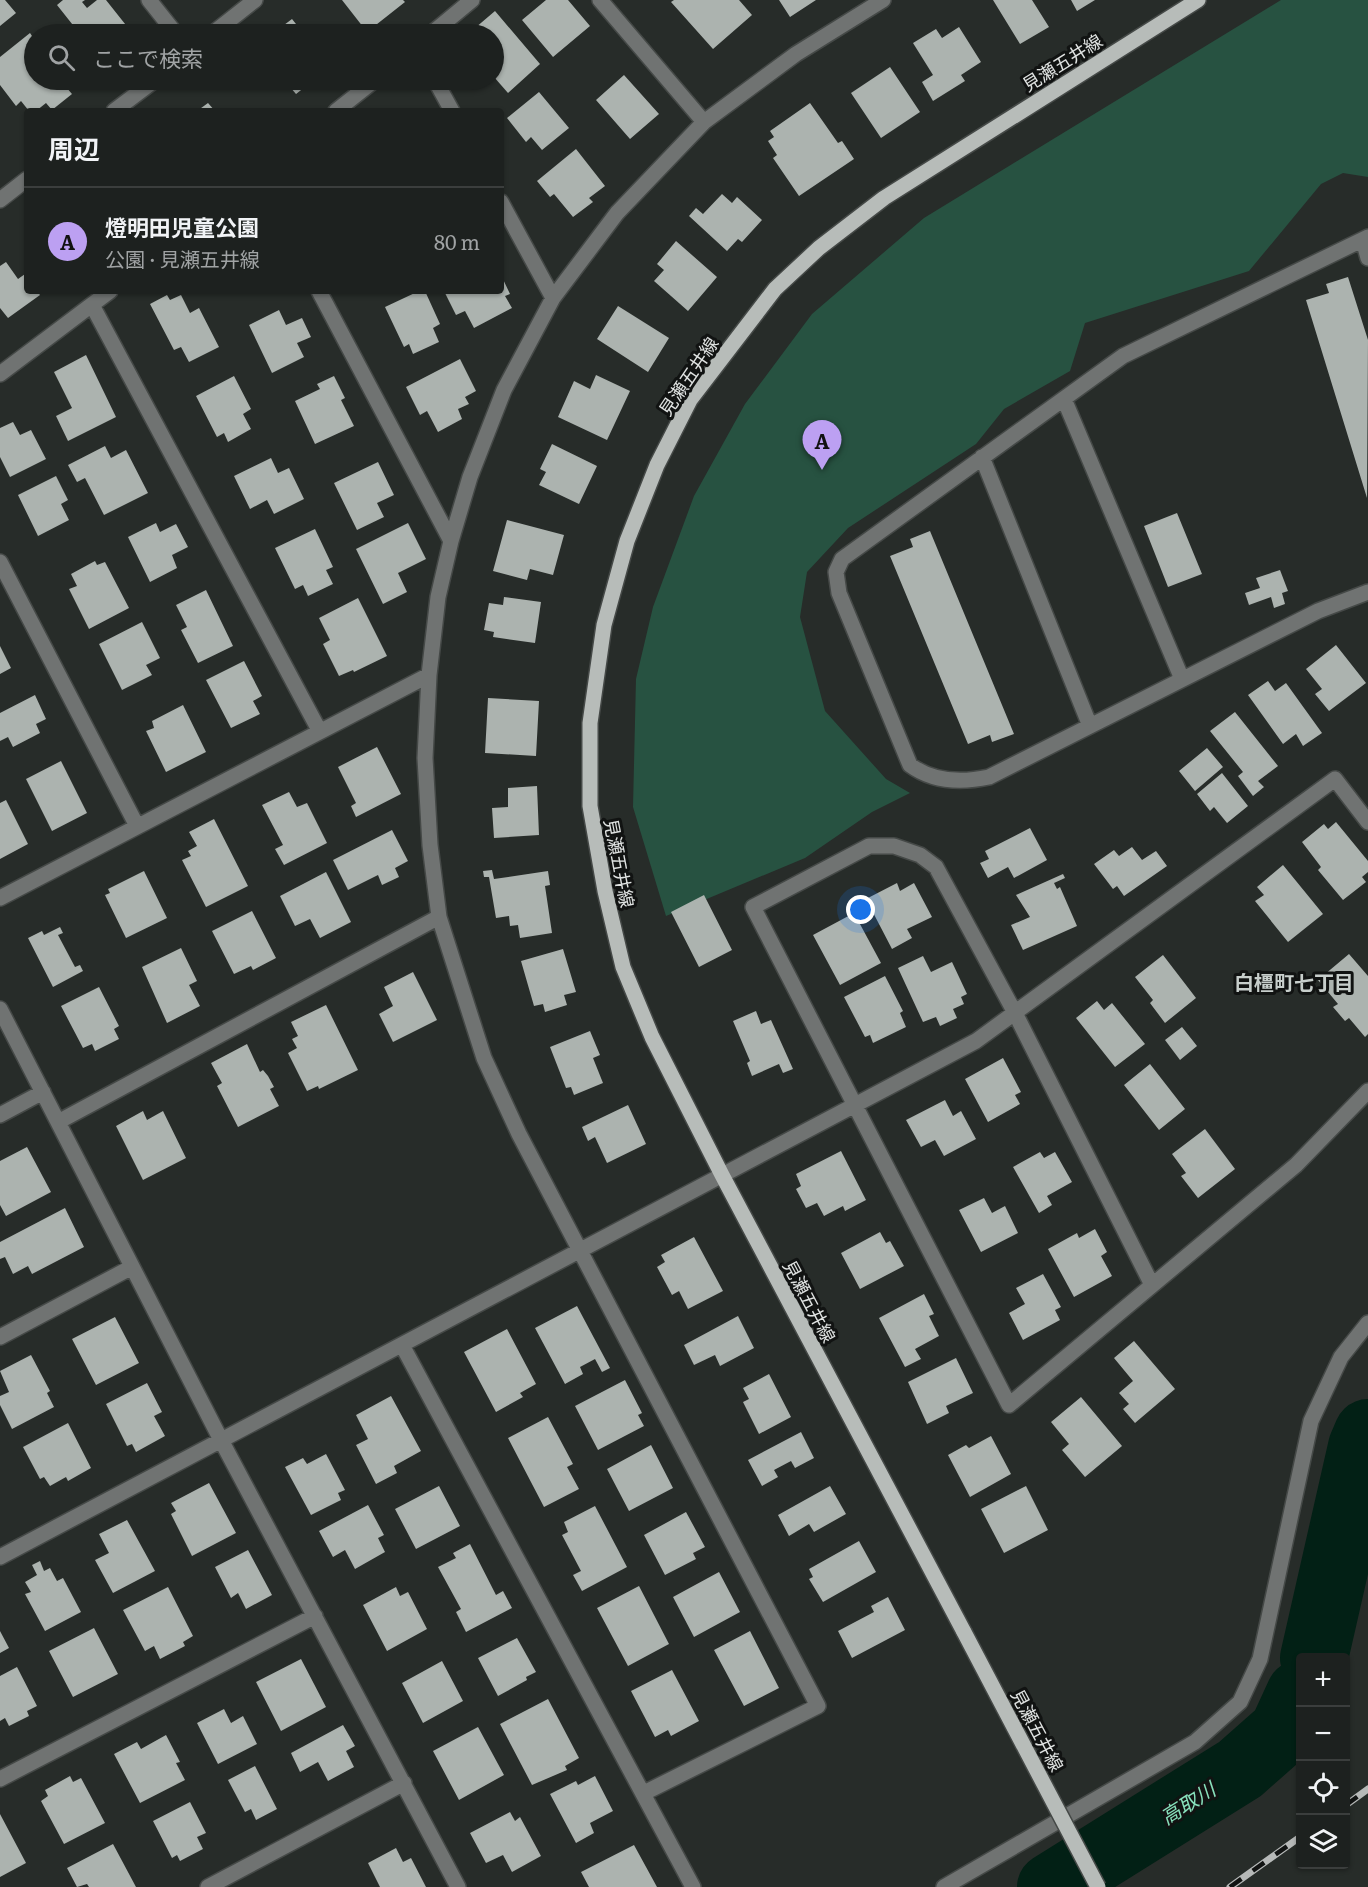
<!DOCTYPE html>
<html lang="ja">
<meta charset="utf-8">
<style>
body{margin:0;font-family:Literata,"Noto Sans JP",serif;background:#252928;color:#f1f3f6}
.controls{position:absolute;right:18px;bottom:18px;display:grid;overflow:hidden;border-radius:6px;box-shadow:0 2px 4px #0004}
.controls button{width:54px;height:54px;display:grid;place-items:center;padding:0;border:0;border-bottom:2px solid #3b3e3d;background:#1d211f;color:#f1f3f6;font:30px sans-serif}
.you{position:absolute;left:861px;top:910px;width:21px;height:21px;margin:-15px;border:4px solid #fff;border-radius:50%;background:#1a73e8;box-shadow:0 0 0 9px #1a73e833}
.badge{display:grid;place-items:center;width:39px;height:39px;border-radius:50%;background:#bca0f2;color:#111;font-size:20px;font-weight:700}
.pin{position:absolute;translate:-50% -50px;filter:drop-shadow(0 2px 3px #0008)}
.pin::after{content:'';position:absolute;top:32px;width:21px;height:18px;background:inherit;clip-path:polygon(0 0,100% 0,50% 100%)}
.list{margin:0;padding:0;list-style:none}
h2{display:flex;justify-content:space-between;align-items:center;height:78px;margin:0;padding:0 24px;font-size:26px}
h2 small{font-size:20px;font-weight:400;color:#a0a3a4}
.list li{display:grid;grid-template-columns:39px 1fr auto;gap:18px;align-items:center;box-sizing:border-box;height:108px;padding:0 24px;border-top:2px solid #3b3e3d}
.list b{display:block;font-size:22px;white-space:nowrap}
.list p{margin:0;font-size:20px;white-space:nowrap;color:#a0a3a4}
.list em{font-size:20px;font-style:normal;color:#a0a3a4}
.icon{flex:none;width:33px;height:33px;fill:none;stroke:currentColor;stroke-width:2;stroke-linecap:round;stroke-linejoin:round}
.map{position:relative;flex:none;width:1368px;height:1887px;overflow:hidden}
.search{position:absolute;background:#1d211f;box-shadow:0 2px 4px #0004;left:24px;top:24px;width:480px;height:66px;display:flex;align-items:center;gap:15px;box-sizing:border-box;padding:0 21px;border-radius:33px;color:#a0a3a4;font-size:22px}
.panel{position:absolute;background:#1d211f;box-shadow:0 2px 4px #0004;left:24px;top:108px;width:480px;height:186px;border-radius:6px}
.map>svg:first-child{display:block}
.green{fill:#275241}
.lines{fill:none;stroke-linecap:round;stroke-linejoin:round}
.river{stroke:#022015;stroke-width:68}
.building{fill:#acb3af}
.minor-casing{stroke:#454947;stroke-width:18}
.major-casing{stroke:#454947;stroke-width:18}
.minor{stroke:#707372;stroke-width:15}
.major{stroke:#b7bcb9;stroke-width:15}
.rail-casing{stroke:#b6b9b8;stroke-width:7}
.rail{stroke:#111312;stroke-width:4.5;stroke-dasharray:14;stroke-linecap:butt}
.major-bridge-casing{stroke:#454947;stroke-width:18;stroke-linecap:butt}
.major-bridge{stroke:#b7bcb9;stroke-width:15}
.labels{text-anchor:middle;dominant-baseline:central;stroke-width:6;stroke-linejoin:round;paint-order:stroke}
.street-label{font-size:18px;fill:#e0e3e2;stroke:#111312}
.neighbourhood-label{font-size:20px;font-weight:bold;fill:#c7cecb;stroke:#111312}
.water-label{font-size:20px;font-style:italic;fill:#88e1bc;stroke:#111312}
</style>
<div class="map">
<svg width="1368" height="1887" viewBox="0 0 1368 1887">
<rect width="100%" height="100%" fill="#272c29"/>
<path class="green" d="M1281,0H1368V177L1343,173L1321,184L1249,271L1085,323L1070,371L1004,409L976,444L848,528L807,572L800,617L825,711L886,779L910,793L872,812L805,858L666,916L633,807L636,679L653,607L694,496L745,404L812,314L924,218Z"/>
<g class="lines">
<path class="river" d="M1314,1658L1362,1447L1368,1433
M1051,1887L1240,1769L1283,1731L1300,1694"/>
</g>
<path class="building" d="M0,0H5L16,13L0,26Z
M63,0H85L82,2L87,8L97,0H106L133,34H80L57,5Z
M342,0H403L405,2L367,32Z
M546,0H568L590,26L553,57L522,20Z
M674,0H739L752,15L713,49L671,2Z
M779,0H816L790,17Z
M993,0H1032L1049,27L1020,44Z
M1071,0H1095L1077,11Z
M495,11L540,64L508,93L494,77V34H468Z
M292,19L304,34H272Z
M959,27L981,62L961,75L965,81L933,101L922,82L933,75L913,43L936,29L942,38Z
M30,33L34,39V80H60L72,94L52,110L46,103L36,111H29L21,101L16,106L0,85V57Z
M890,67L920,112L881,138L851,93Z
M624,75L659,114L630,139L596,100Z
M284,80H314L296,94Z
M539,92L569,128L542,150L531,137L526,142L507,118Z
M208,103L215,111H197Z
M810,103L838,143L842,141L854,159L799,196L773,158L777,155L768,141L774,137L770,131Z
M576,149L605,186L589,198L593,202L573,217L554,194L550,197L537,181Z
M722,194L732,203L737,197L762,220L742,242L738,239L727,251L689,216L696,208L703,214Z
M676,241L717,277L688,311L654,281L664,270L657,264Z
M6,262L18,279L25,274L27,291H37L40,295L8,318L0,308V266Z
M501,275L510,294L505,296L512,308L474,328L465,311L456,315L445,293L501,291Z
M1348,277L1368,340L1367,498L1306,300L1329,293L1326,284Z
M419,291H425L440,324L433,328L439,342L413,354L409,344L404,347L385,307Z
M167,295L170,300L181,295L190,313L199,308L219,347L189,362L181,347L174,350L150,304Z
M618,306L669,338L648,372L597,339Z
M279,310L286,325L302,318L311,337L297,343L304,357L272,373L249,325Z
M86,355L116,417L68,441L56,416L72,408L54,372Z
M460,359L476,391L465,397L469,404L458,409L462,419L438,432L427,411L420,415L406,387Z
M596,375L630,391L607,440L558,417L574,381L590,389Z
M234,376L251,409L243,414L251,429L228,442L224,433L217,437L196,396Z
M334,376L345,398L341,400L354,426L315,444L295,401L320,389L317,384Z
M13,422L20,435L31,430L46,459L10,477L0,457V428Z
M552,444L597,466L579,504L539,485L546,472L540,469Z
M105,446L111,458L126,450L148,493L104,515L85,478L77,482L68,465Z
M271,458L278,473L289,468L304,499L274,514L267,500L250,509L234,476Z
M378,462L394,495L377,503L384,517L357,530L334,483Z
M56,476L68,500L61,504L69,520L38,536L18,495Z
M1177,513L1202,574L1168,587L1144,526Z
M507,520L564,535L553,575L530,569L527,580L493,571Z
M156,523L160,532L176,524L188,547L172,555L177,568L150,582L128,537Z
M408,523L426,559L398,573L407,592L383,604L356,549Z
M315,529L333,567L326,570L333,584L308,596L303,585L295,589L275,548Z
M930,531L1014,734L992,742L990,735L968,744L890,556L913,547L910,539Z
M95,561L97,565L105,562L129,608L89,629L69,589L77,586L71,574Z
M1280,570L1288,591L1282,593L1285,604L1274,608L1271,597L1249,605L1245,593L1260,588L1256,578Z
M206,590L233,646L198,663L181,630L187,627L176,605Z
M504,597L541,602L535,643L493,637L494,632L484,630L489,603L503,605Z
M358,598L387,656L354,672L353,670L339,676L323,644L330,640L319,618Z
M142,622L160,658L146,665L152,675L122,690L99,644Z
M1336,645L1366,683L1329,711L1315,694L1322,689L1306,669Z
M0,646L11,668L0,674Z
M244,661L262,696L253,701L260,714L231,728L206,680Z
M1268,681L1275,691L1286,683L1322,733L1303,746L1296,734L1283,744L1248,695Z
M35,695L46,719L36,724L40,733L13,747L8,737L0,741V713Z
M488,698L539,701L536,756L485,753Z
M183,705L206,752L166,772L146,731L154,728L152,721Z
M1235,712L1278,766L1258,781L1264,787L1253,796L1238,776L1243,772L1210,731Z
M377,747L401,794L356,817L351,806L356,803L338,767Z
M1207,748L1223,767L1195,791L1179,771Z
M61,761L87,813L52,831L26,779Z
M1222,773L1248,806L1227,823L1214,807L1210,811L1197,794Z
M537,786L539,835L494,838L492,808L508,807V788Z
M289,792L297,807L307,803L327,843L284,865L275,849L283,845L262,805Z
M6,800L28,844L0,859V803Z
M214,819L248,886L206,907L182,860L191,856L188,851L197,846L189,832Z
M1336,822L1368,861V872L1362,877L1366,882L1343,900L1318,870L1321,867L1302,842L1324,824L1328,829Z
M1030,828L1047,860L1014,878L1008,867L988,878L980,863L989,859L985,851Z
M392,830L408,861L395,868L399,877L382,885L378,875L348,890L333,860Z
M1132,847L1142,860L1156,851L1167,866L1124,896L1117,886L1113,889L1094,864L1114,850L1119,856Z
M1283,865L1323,914L1288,942L1255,901L1264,895L1257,887Z
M492,870L494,879L548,871L550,885L545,886L552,933L520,938L518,925L510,926L509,916L496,918L489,877H484L483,871Z
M144,871L167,918L126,938L105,895L110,893L108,889Z
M326,872L351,922L320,938L310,919L295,926L280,896Z
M1063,874L1065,878L1054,883L1057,889L1060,887L1077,926L1023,950L1011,925L1030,917L1016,895Z
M897,883L900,891L914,883L932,917L907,929L912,938L892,949L866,899Z
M704,895L732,950L699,967L671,912Z
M252,911L276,958L253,970L251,966L234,974L212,931Z
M854,913L881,963L840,985L813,935Z
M60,927L63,933L58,935L75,967L80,965L83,971L53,987L28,938L42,931L44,935Z
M181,948L197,981L189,985L200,1006L167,1023L142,967Z
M563,949L576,992L564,995L567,1005L545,1012L543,1004L534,1006L521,961Z
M1349,954L1368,976V1034L1365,1037L1349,1018L1345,1021L1333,1007L1338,1004L1318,980Z
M1163,955L1196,998L1165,1023L1150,1003L1153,1000L1135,977Z
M923,956L931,972L952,962L967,994L961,997L964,1004L953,1009L957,1018L940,1026L936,1017L923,1022L898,968Z
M413,972L437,1020L393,1042L379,1014L393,1006L384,987Z
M885,976L903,1011L900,1013L906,1027L873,1043L870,1035L865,1037L844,997Z
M99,987L119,1026L114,1029L119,1039L95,1051L92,1044L83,1048L61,1006Z
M1097,1001L1104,1010L1112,1003L1145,1044L1115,1067L1076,1018Z
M326,1005L358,1070L319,1089L318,1086L307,1091L288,1053L297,1048L292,1039L298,1036L291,1022Z
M756,1011L761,1024L771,1020L793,1069L783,1073L779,1064L752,1076L747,1063L750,1061L733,1021Z
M1182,1027L1197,1046L1180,1060L1165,1040Z
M590,1031L600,1055L593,1058L603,1083L574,1095L571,1087L566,1088L550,1047Z
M247,1044L260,1072L263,1070L268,1076L274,1087L270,1089L279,1106L238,1127L217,1086L222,1083L211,1063Z
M1003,1058L1021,1092L1015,1095L1020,1104L988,1122L965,1079Z
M1150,1064L1185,1109L1159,1130L1124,1085Z
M945,1100L953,1116L961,1111L976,1139L944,1156L935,1140L921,1147L906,1120Z
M628,1105L646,1144L607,1163L595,1137L588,1141L582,1127Z
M143,1111L147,1120L163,1111L186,1158L143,1180L116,1126Z
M1205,1129L1235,1169L1198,1198L1181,1176L1186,1173L1172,1154Z
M27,1147L51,1192L6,1216L0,1205V1161Z
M841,1151L866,1200L845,1211L843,1206L824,1216L817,1203L806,1208L796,1189L801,1186L796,1174Z
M1040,1152L1044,1158L1055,1152L1072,1182L1047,1196L1052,1205L1039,1213L1013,1167Z
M984,1198L992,1213L1005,1206L1018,1233L981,1252L959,1210Z
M65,1208L84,1247L32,1274L28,1266L13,1274L5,1257L0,1259V1242Z
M1095,1229L1107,1252L1101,1256L1112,1276L1074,1297L1048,1249L1077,1233L1079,1238Z
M880,1232L886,1243L890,1241L904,1266L860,1289L841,1253Z
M694,1237L723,1291L688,1309L679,1291L672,1295L657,1267L665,1262L661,1255Z
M1043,1274L1061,1307L1055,1310L1060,1320L1023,1340L1009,1313L1025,1304L1016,1288Z
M924,1294L934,1314L929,1316L939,1336L915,1349L921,1359L905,1367L879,1318Z
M577,1306L610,1368L602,1372L595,1359L580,1367L583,1374L565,1384L535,1328Z
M738,1316L754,1348L720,1366L715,1355L694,1365L684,1345Z
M115,1317L139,1363L96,1385L72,1339Z
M507,1329L536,1384L520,1393L523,1397L496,1412L464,1352Z
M1134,1341L1175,1389L1135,1423L1123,1409L1129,1404L1119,1393L1133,1381L1114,1358Z
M31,1355L50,1391L47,1393L54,1407L12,1429L0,1405V1396L9,1392L0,1371Z
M956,1358L973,1393L946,1406L949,1413L927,1424L908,1382Z
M769,1374L791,1417L759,1434L743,1402L749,1399L743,1388Z
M625,1380L642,1413L638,1415L644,1426L598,1450L575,1406Z
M147,1383L162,1412L154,1416L165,1436L136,1452L132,1444L127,1446L106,1404Z
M391,1396L421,1451L394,1466L397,1473L376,1484L356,1445L368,1439L356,1415Z
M1081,1397L1122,1446L1085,1477L1062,1450L1069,1444L1051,1422Z
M548,1417L573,1464L567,1467L579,1489L544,1507L508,1438Z
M68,1423L91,1468L68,1481L66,1477L50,1486L44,1477L40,1479L23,1447Z
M801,1432L814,1458L795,1468L791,1461L774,1470L778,1477L762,1486L748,1460Z
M991,1436L1011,1474L970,1497L948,1455L966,1445L969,1448Z
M651,1445L673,1488L629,1511L607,1469Z
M326,1454L345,1490L338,1493L341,1500L311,1515L285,1467L303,1458L307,1464Z
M209,1483L236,1533L192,1556L171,1514L176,1511L171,1503Z
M439,1486L460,1526L416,1549L395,1509Z
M830,1486L846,1514L814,1532L809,1524L789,1536L778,1515Z
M1026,1486L1048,1530L1004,1553L981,1509Z
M368,1505L384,1535L378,1538L385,1552L355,1569L345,1550L333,1557L319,1531Z
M595,1506L627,1567L582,1591L573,1575L581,1571L562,1535L568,1532L564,1522Z
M686,1512L705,1547L693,1553L696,1559L665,1575L644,1535Z
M127,1520L155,1571L113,1593L95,1560L109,1553L99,1534Z
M859,1541L876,1572L823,1602L809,1579L813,1577L809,1569Z
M470,1544L496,1595L503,1591L512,1608L466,1632L456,1612L461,1609L438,1567L456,1558L453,1553Z
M248,1550L272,1595L246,1609L238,1593L231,1598L215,1567Z
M40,1561L44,1571L50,1568L57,1581L63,1578L81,1612L45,1631L25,1594L31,1592L25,1582L37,1575L32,1565Z
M719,1572L740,1612L694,1637L673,1597Z
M639,1586L669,1644L628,1666L597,1608Z
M168,1587L193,1636L183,1642L185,1646L160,1659L154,1646L145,1651L123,1610Z
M396,1587L400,1596L408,1592L427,1629L387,1651L363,1605Z
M888,1597L905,1630L852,1658L838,1631L874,1612L871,1606Z
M94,1628L118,1674L73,1697L49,1651Z
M0,1631L9,1648L0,1653Z
M750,1631L779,1688L744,1706L714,1650Z
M517,1638L536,1672L526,1677L527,1680L498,1696L478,1658Z
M301,1659L326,1707L281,1731L256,1682Z
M442,1661L463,1701L423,1723L402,1683Z
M17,1667L37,1706L27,1711L29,1716L9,1726L5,1718L0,1721V1676Z
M672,1670L699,1721L671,1736L668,1730L655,1737L631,1691Z
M548,1699L579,1758L565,1766L567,1770L532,1785L500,1724Z
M224,1709L231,1723L243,1716L257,1744L218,1764L197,1723Z
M343,1725L355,1746L346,1751L354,1767L328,1781L318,1762L300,1772L291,1753Z
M478,1727L504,1775L459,1800L433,1751Z
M166,1735L180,1762L176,1763L185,1780L140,1803L114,1754L137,1742L141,1749Z
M255,1766L277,1809L256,1820L251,1809L245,1812L228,1780Z
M70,1776L73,1782L81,1778L105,1823L64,1844L41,1801L48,1796L45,1790Z
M595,1776L613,1811L590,1823L594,1833L576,1843L550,1794L576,1781L578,1785Z
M190,1802L206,1833L197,1837L203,1849L180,1861L177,1855L172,1858L153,1821Z
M510,1812L515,1821L520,1817L541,1856L512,1872L503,1855L486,1863L470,1833Z
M0,1814L26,1863L0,1877Z
M113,1844L136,1887H89L87,1884L77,1887L67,1868Z
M634,1845L657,1887H589L581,1872Z
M396,1848L403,1862L411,1858L426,1887H380L368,1863Z"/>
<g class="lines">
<g class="minor-casing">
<path id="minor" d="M149,0L176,34
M600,0L704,122
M212,34L255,0
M431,34L472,0
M435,80L452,111
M114,111L155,80
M336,111L375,80
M0,200L27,179
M501,202L553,298
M1368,237L1123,356L842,559L836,572L839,593L910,765C933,782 961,783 989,777L1318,611L1368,592
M1363,240L1368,258
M319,291L451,541
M92,305L319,730
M0,374L110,291
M1064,399L1182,679
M982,457L1090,726
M0,562L137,826
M0,898L429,675
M0,1009L221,1440L458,1887
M0,1115L43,1092
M58,1122L439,917
M1152,1285L1015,1013L936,867L920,855L894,846H869L753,907L1009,1405L1296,1165L1368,1091
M0,1337L132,1267
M402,1345L693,1887
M0,1557L976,1041L1335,779L1368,822
M0,1779L315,1616
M644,1793L818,1706L519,1134L484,1058L439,917L430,845L425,758L429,675L438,597L451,541L470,477L504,390L553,298L617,213L704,122L796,54L883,0
M208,1887L404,1783
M944,1887L1195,1742L1240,1702L1260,1659L1311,1421L1341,1357L1368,1323"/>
</g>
<g class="major-casing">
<path id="major" d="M964,1632L722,1175L652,1037L623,967L605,891L590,806V723L604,625L627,541L657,465L690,400L775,289L819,248L884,198L1198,0"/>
</g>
<use href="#minor" class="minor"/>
<use href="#major" class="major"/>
<g class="rail-casing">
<path id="rail" d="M1346,1805L1368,1789
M1230,1887L1300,1837"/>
</g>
<use href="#rail" class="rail"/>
<g class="major-bridge-casing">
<path id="major-bridge" d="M964,1632L1098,1887"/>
</g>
<use href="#major-bridge" class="major-bridge"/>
</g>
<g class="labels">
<g class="street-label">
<text transform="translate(1062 62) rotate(-32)">見瀬五井線</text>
<text transform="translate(688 376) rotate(-56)">見瀬五井線</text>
<text transform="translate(620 863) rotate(79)">見瀬五井線</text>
<text transform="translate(810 1301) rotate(62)">見瀬五井線</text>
<text transform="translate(1038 1730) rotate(62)">見瀬五井線</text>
</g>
<g class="neighbourhood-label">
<text x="1294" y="981">白橿町七丁目</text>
</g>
<g class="water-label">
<text transform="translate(1187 1802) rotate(-32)">高取川</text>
</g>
</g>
</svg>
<div class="controls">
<button>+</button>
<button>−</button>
<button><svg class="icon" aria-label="locate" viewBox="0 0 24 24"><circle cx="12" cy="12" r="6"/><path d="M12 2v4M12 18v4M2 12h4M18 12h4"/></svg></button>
<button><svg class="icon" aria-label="layers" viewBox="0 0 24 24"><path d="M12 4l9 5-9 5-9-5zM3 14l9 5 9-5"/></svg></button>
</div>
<div class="you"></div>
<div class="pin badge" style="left:822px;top:470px">A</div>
<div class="search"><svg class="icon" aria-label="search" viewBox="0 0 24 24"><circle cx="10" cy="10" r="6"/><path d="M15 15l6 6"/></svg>ここで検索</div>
<section class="panel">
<h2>周辺<small></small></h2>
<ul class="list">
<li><span class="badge">A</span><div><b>燈明田児童公園</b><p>公園 · 見瀬五井線</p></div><em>80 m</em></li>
</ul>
</section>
</div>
